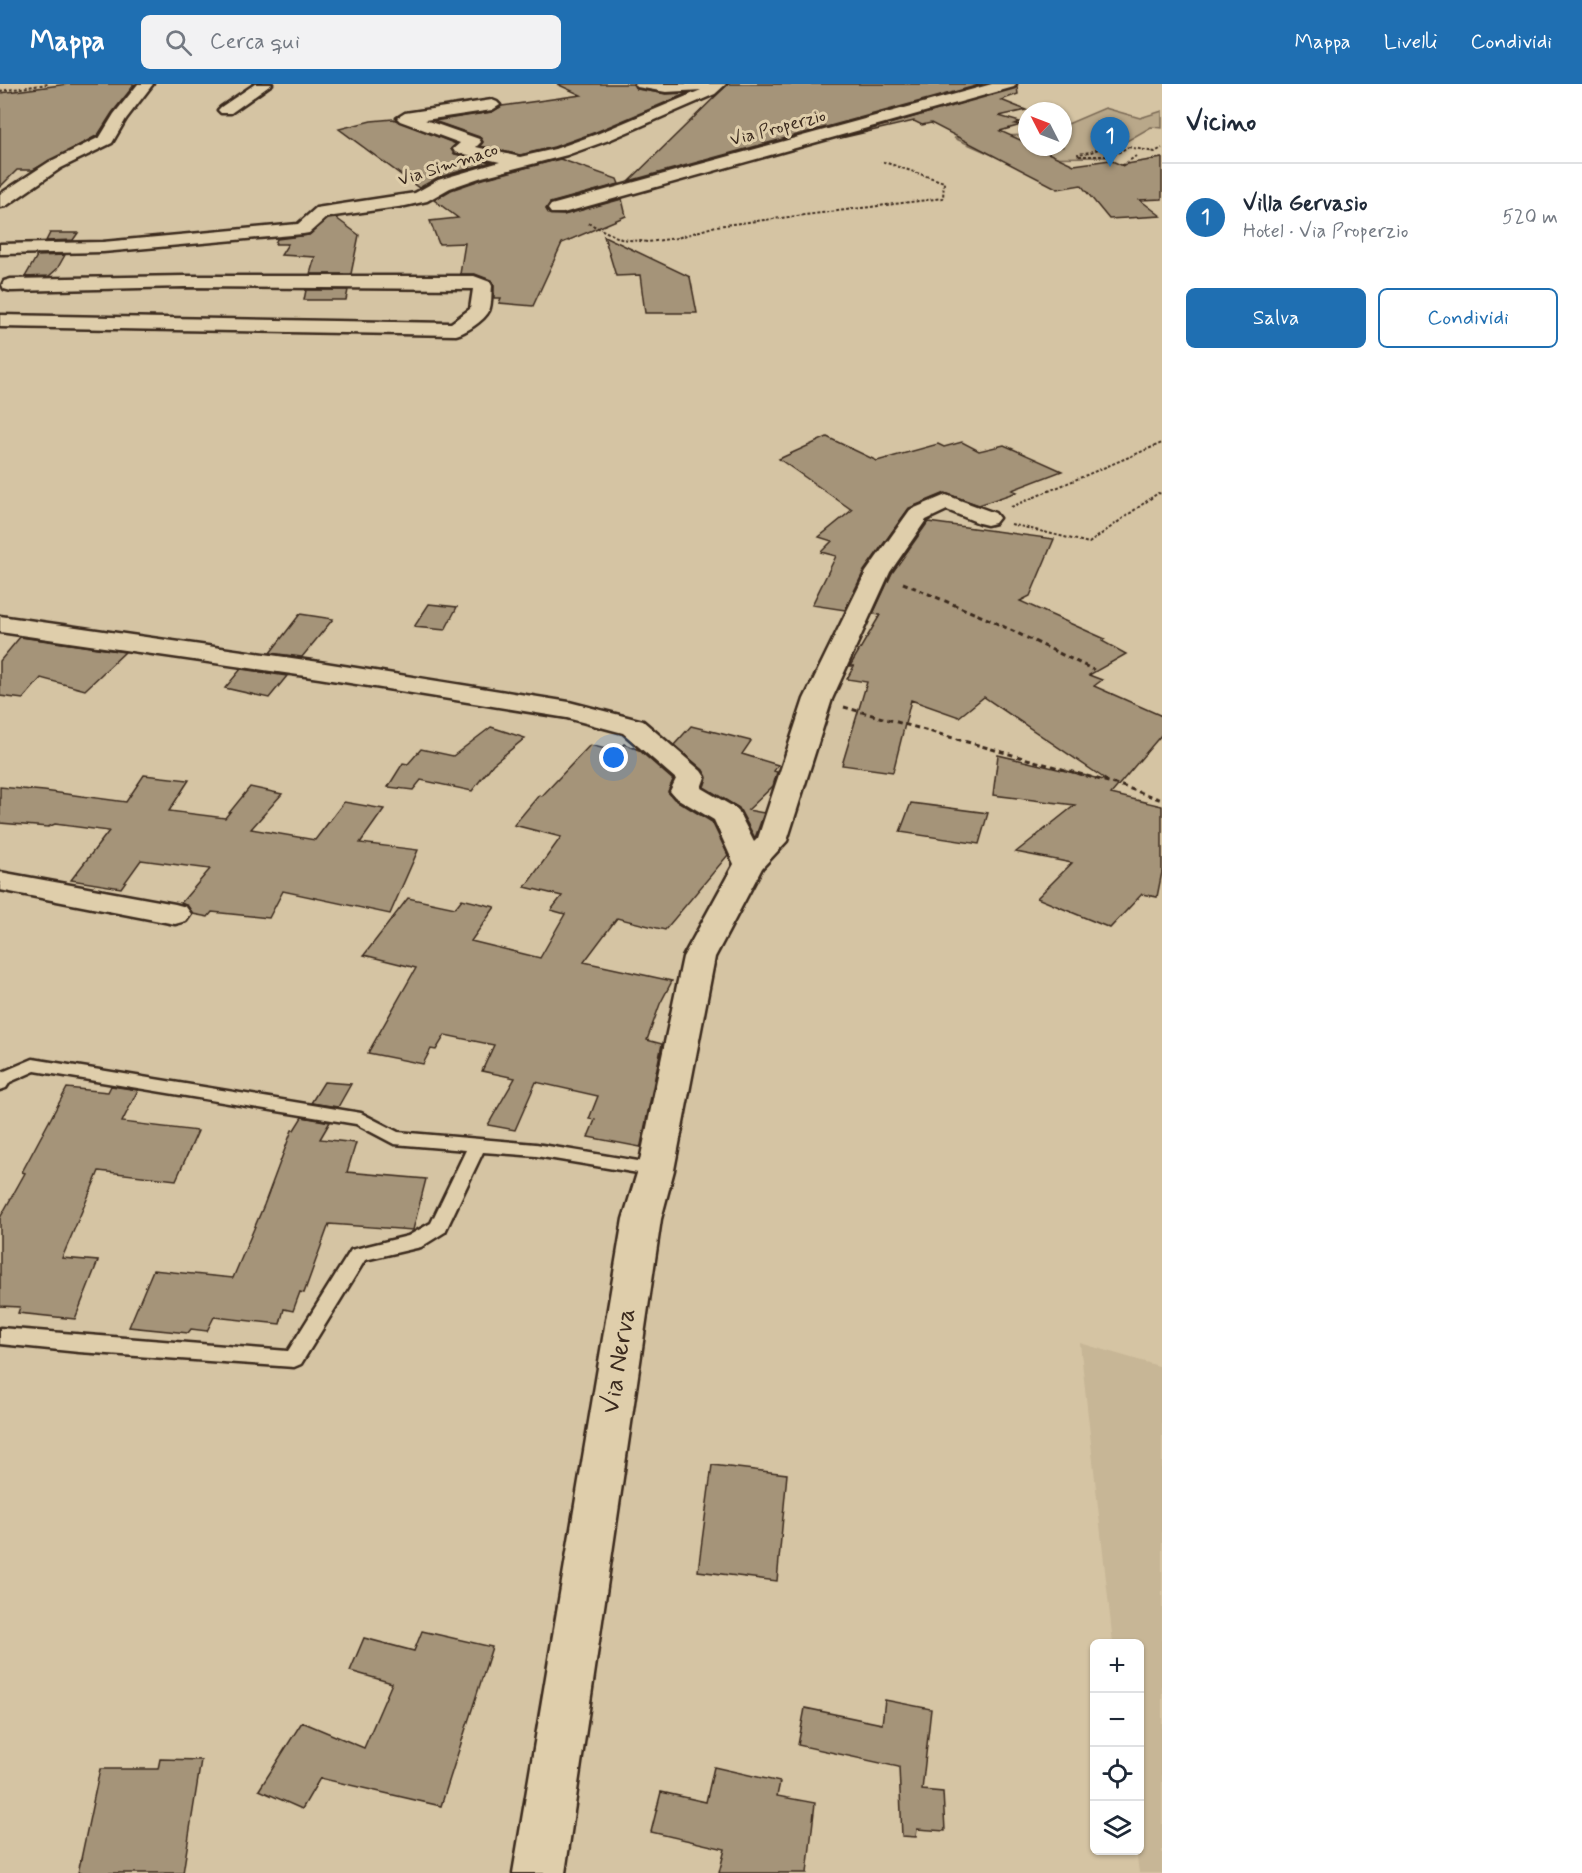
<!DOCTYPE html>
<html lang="it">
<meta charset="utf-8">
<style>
body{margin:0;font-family:Mynerve,sans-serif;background:#f2f2f3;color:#1f2937}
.controls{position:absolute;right:18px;bottom:18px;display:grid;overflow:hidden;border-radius:9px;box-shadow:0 2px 4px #0004}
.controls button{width:54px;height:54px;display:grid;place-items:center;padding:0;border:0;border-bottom:2px solid #e0e1e3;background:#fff;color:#1f2937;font:30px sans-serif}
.compass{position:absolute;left:1018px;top:18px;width:54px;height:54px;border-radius:50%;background:#fff;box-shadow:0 2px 4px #0004;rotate:312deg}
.you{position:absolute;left:614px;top:674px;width:21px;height:21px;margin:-15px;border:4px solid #fff;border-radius:50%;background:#1a73e8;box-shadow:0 0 0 9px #1a73e833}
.badge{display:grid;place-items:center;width:39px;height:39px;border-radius:50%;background:#1f6fb2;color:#fff;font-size:20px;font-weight:700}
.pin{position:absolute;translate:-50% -50px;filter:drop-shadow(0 2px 3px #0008)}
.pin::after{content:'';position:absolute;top:32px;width:21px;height:18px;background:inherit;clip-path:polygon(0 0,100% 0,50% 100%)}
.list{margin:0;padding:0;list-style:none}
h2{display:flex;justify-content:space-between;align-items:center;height:78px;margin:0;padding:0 24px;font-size:26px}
h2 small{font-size:20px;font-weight:400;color:#747a83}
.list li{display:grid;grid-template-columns:39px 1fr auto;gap:18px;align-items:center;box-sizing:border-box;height:108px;padding:0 24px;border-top:2px solid #e0e1e3}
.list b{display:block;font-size:22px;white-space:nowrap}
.list p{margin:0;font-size:20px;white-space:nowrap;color:#747a83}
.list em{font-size:20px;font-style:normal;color:#747a83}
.actions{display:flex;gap:12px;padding:18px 24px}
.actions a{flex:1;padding:14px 0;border:2px solid #1f6fb2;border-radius:9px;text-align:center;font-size:21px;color:#1f6fb2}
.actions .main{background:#1f6fb2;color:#fff}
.icon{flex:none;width:33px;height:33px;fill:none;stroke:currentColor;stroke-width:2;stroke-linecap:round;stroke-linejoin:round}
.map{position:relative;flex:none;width:1162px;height:1789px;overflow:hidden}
header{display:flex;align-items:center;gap:36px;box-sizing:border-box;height:84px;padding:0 30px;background:#1f6fb2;color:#fff}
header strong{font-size:28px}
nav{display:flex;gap:33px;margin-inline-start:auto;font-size:21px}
.search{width:420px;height:54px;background:#f2f2f3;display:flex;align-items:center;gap:15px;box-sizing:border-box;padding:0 21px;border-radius:9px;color:#747a83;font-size:22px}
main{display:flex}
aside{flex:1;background:#fff}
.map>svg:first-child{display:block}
.built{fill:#c7b696}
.green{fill:#b9a88a;stroke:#7a6954;stroke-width:1.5}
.building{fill:#a59479;stroke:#3b2a1e;stroke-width:1.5}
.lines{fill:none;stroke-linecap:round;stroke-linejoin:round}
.lane-casing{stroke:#3b2a1e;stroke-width:5}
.street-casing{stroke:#3b2a1e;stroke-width:5}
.path-far1{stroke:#3b2a1e;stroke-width:2;stroke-dasharray:3 2;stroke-linecap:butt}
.path{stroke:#3b2a1e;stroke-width:3;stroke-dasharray:5 4;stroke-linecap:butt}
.lane{fill:#dfceab;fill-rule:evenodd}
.street{fill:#dfceab;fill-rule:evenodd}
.labels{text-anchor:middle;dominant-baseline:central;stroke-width:6;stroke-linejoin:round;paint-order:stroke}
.far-street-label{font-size:18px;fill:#3b2a1e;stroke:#dfceab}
.near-street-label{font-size:26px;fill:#3b2a1e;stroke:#dfceab}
</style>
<header>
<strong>Mappa</strong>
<div class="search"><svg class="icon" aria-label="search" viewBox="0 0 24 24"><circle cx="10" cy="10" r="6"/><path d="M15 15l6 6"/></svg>Cerca qui</div>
<nav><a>Mappa</a><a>Livelli</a><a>Condividi</a></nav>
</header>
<main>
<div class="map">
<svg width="1162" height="1789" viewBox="0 0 1162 1789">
<rect width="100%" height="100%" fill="#d5c4a3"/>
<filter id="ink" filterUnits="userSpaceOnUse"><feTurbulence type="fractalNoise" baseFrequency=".0167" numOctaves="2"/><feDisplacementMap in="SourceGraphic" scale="12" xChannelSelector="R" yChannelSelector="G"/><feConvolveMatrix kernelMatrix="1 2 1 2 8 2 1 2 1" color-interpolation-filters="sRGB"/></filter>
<g filter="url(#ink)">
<path class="built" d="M1080,1259L1162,1283V1789H1139L1136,1767L1140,1766V1560L1113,1559Z"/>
<path class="green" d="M1105,24L1140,34L1162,27V44L1151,43L1106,69L1110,73L999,74L954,54L1027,51V63H1063V42Z"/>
<path class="building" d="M68,0H135L112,29L98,51L33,86H17L0,103V9Z
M557,0H633L637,5L666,10L688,9L596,48L554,63L520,71L480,62L483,58L480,53L434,37L492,28L502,22L581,11Z
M728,0H983L629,97Z
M1017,3L1018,10L1001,16L1026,26L999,32L1020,38L1015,40L1021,41L1000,47L1027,59V63H1035L1074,81L1110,76L1121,81L1162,74V115L1140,116L1161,132L1109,135L1081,101L1058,105L931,39L922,41L914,37L837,55Z
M393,35L456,60L451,65L455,70L491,78L437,94L419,104L339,45L371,37Z
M560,75L617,95L619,100L550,119L546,125L549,130L564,131L622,115L626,132L562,159L533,222L499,219L501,214H494V202L491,196L475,190H460L465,159L439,160L430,137L458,134L434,116L451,106L483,95Z
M336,134L359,151L351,190H310L315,173L281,171L288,160H275L277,155L309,151L328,135Z
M50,149H78L73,156L46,157Z
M604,152L690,193L697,229H645L640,191L616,192Z
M65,171L57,185L49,192L25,193L37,172Z
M306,206H348L346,216H304Z
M827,353L877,377L938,360L944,363L962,358L979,367L1004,361L1062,387L1012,406L1017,408L979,421L945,409L909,424L864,487L845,526L812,521L836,472L821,468L832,457L819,453L852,426L779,375Z
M928,438L1054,455L1030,512L1020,517L1105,555L1102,557L1126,570L1089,591L1102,596L1094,602L1162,632V650L1111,710L1162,722V788L1157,813L1142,810L1110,844L1037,814L1072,779L1016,768L1075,721L993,711L998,671L1108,697L984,613L959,633L911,616L893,688L842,681L867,598L847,595L854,582H850L880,531L873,530L892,489Z
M429,520L457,523L445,546L414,543Z
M300,530L333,535L302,573L270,569Z
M20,553L125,568L85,606L41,594L23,615L0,612V577Z
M241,585L287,592L269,614L225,604Z
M691,642L751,657L742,670L778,681L774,687L777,688L773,702L748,726L764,729L755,754L739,724L704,703L707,694L703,686L674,661Z
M491,643L525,654L493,680L472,707L421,696L413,706L388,703L403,679L408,680L421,665L453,672Z
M624,660L639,666L673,696L668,708L674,715L712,738L728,771L665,846L617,834L584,878L672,897L660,920L647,956L662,960L641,1061L640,1063L588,1053L595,1036L589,1035L598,1012L536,998L515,1046L488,1041L515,994L482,987L494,961L445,951L436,966L431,965L423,980L368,969L416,884L364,871L408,814L455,824L462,815L495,823L471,857L540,874L565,830L551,826L562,812L525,803L561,753L514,741L539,711L542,712L590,661L617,668Z
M144,691L189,696L169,727L225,734L250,703L282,710L251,745L315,756L344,718L384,725L360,759L418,766L390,830L283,807L269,834L212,828L208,833L193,830L188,822L181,819L210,785L141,776L121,804L71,796L109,747L55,740L48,743L0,739V703L44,707L126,718Z
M911,719L988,729L979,760L900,748Z
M324,998L351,1000L338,1023L311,1019Z
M111,1002L138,1006L122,1038L198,1047L176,1096L99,1087L62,1174L98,1177L75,1235L18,1229L20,1223L0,1222V1134L25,1089L22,1088L67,1004L108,1008Z
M302,1033L330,1038L320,1055L356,1059L347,1088L426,1095L413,1146L329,1140L304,1209L300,1208L293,1227L284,1225L280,1240L214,1233L207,1247L191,1245L188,1249L129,1243L153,1186L233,1194L264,1121L292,1046H294Z
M712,1381L787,1390L777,1497L698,1487Z
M422,1547L492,1563L441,1722L320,1694L302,1725L259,1706L302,1638L364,1664L392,1599L350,1587L364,1554L414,1567Z
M885,1616L931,1625L922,1706L943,1708L945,1747L917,1745L916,1753L902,1752L899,1683L798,1661L805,1624L882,1640Z
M160,1675L201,1676L183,1789H78L100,1685H158Z
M714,1683L780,1698L777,1712L815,1719L807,1789H719L725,1765L651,1748L661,1708L706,1718Z"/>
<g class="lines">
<g class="lane-casing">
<path id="lane" d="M33,975L361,1029L398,1048L536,1060L656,1080L663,1082L665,1086L663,1090L656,1092L536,1072L483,1068L445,1148L421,1163L365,1176L301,1280L294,1283L79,1268L0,1260V1244L288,1267L351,1166L408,1152L431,1139L466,1066L394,1060L356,1040L35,987L10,998L6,1004L0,1006V989Z"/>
</g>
<g class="street-casing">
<path id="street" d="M138,0H153L126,35L112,59L61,84L6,122L0,123V110L49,78L100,53L114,30Z
M255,0H272L231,29H221L218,26L221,23Z
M635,0H726L715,10L609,56L567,71L482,93L450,104L427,117L405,122L327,133L309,149L303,150L103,168L0,170V160L103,158L298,140L316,124L415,109L438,96L500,78L455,68L453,65L460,59L400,37L397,34L405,29L492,16L497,18L500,21L492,26L425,36L479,55L481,58L476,63L520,73L555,65L597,50L701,6L666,8L637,3Z
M992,0H1016L1014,3L563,129H551L548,125L551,121Z
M184,192H474L490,198L492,202C491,210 492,220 489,227C484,237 465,249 456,251L0,243V231L451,239L470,225L473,205L184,203L11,207L4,205L2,201L4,197L11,195Z
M946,411L995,429L999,434L995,439L987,441L979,439L947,426L926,436L890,488L832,615L787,757L762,784L715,873L674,1086L661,1135L565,1789H513L623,1135L638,1086L683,873L734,780L714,736L675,713L670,707L676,695L623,649L567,634L319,594L0,548V532L319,578L569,618L643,637L701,687L705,693L701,704L737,725L754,758L758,754L804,615L866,488L910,426Z
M0,788L175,820L186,823L191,830L186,837L175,840L0,806Z"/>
</g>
<path class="path-far1" d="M0,7L48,0
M1128,63L1155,68L1162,64
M1079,72H1112L1128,63
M1079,72L1078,70L1091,68L1110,60
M1122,82L1136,72
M588,139L621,155L648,158L677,154L716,142L943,114L944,98L881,77
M1011,423L1162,359
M1011,440L1089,459L1158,409L1162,410"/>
<path class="path" d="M903,499L990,536L1094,586
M844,623L1122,702L1162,716"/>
<use href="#lane" class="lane"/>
<use href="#street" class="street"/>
</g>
</g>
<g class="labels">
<g class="far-street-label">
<text transform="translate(778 44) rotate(-15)">Via Properzio</text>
<text transform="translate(448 81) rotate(-18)">Via Simmaco</text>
</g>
<g class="near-street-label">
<text transform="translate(619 1277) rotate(-81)">Via Nerva</text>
</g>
</g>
</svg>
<div class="controls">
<button>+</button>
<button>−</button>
<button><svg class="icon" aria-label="locate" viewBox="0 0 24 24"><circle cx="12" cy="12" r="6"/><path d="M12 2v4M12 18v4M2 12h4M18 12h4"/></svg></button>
<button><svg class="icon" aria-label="layers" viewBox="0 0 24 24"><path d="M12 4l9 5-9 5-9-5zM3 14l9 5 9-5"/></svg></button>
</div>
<svg class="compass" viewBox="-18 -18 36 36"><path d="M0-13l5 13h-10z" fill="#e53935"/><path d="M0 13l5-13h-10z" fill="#747a83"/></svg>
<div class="you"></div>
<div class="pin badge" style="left:1110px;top:83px">1</div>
</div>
<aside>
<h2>Vicino<small></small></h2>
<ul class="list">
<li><span class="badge">1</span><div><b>Villa Gervasio</b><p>Hotel · Via Properzio</p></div><em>520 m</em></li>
</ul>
<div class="actions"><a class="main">Salva</a><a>Condividi</a></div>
</aside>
</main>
